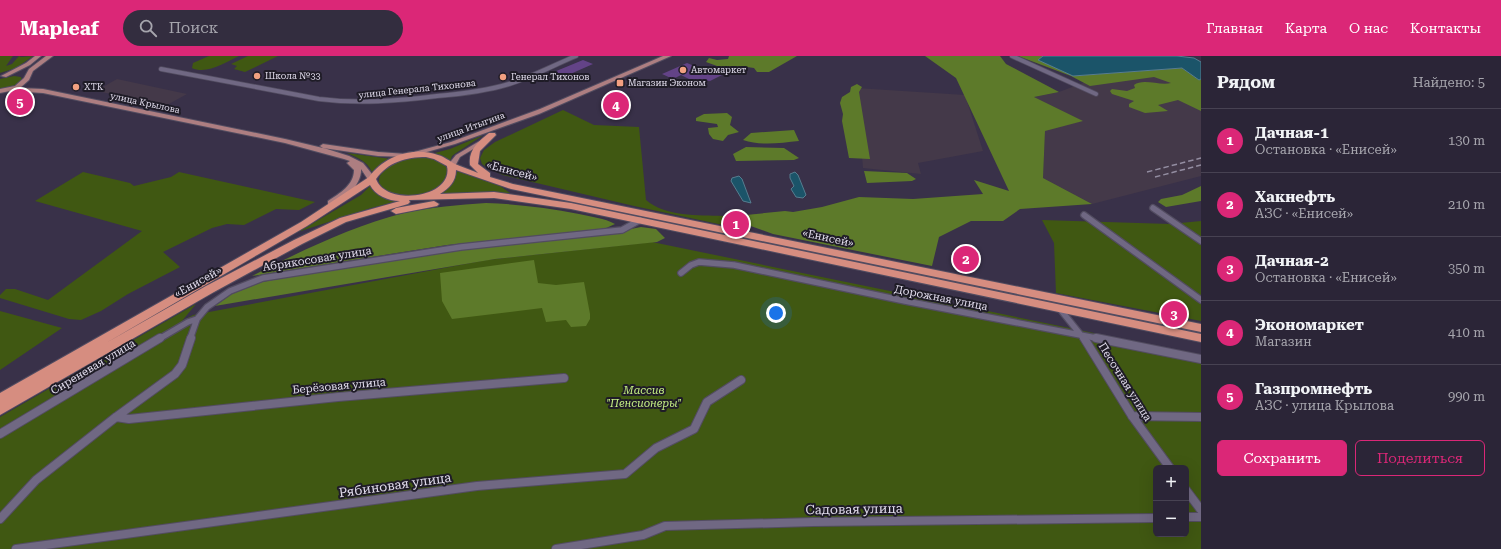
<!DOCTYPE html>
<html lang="ru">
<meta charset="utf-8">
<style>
body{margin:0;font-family:"Roboto Serif",serif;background:#332d3f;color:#f1f3f6}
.controls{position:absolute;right:12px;bottom:12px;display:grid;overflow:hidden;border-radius:6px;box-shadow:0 4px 16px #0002}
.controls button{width:36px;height:36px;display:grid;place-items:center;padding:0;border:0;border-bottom:1px solid #474252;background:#2b2537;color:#f1f3f6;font:20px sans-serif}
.you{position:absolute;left:776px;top:257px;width:14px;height:14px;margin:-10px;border:3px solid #fff;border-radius:50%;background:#1a73e8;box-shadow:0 0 0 6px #1a73e833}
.badge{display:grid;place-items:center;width:26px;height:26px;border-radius:50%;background:#db2777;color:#fff;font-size:13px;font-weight:700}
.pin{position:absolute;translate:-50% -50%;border:2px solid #fff;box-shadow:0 1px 4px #0006}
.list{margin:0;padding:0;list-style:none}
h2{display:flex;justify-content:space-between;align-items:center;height:52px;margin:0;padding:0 16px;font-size:17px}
h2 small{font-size:13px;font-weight:400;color:#a6a5ad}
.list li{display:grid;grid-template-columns:26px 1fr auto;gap:12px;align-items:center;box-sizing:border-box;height:64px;padding:0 16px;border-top:1px solid #474252}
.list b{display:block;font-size:15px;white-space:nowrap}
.list p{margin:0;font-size:13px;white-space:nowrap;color:#a6a5ad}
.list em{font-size:13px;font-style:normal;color:#a6a5ad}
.actions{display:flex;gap:8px;padding:12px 16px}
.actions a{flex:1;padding:9px 0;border:1px solid #db2777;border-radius:6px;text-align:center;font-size:14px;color:#db2777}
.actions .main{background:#db2777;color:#fff}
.icon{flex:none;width:22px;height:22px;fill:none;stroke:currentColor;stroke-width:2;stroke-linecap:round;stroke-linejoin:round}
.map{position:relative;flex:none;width:1201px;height:493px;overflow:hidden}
header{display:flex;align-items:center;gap:24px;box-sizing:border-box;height:56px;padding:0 20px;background:#db2777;color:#fff}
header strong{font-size:19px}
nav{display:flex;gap:22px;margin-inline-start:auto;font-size:14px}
.search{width:280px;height:36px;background:#332d3f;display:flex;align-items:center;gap:10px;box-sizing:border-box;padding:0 14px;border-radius:22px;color:#a6a5ad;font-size:15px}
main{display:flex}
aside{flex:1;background:#2b2537}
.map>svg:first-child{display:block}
.industrial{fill:#443949}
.green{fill:#405812;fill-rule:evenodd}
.forest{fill:#5d7a2a}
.water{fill:#1b5469;stroke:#567d90}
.building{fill:#634387}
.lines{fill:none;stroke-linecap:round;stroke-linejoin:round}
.street-far2-casing{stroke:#524c60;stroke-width:5.5}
.street-far1-casing{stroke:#524c60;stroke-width:8}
.street-casing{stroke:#524c60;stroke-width:10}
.primary-casing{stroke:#524c60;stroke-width:2}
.highway-casing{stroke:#524c60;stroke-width:2}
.street-far2{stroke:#706883;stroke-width:4}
.street-far1{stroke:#706883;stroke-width:5.5}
.street{stroke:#706883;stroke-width:8}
.primary{fill:#ad7e81;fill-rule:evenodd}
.highway{fill:#d68d80;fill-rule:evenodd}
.rail{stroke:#938da1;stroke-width:1.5;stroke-dasharray:5.5 3;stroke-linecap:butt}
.poi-dot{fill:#f2a081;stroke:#1f1c27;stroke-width:1.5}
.labels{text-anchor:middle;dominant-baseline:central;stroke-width:4;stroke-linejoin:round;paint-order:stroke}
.far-poi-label{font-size:9px;fill:#e1dcec;stroke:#1f1c27;text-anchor:start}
.far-street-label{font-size:9px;fill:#e1dcec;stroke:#1f1c27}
.street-label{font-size:11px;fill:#e1dcec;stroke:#1f1c27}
.park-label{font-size:11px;font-style:italic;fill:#c5ef84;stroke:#1f1c27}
.near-street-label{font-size:13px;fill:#e1dcec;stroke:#1f1c27}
</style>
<header>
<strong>Mapleaf</strong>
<div class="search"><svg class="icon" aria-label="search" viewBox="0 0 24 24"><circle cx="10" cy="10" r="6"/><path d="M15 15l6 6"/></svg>Поиск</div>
<nav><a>Главная</a><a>Карта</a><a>О нас</a><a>Контакты</a></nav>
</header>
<main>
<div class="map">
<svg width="1201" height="493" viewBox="0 0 1201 493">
<rect width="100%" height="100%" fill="#393149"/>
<path class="industrial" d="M1175,15L1201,27V120L1092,148L1043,122L1045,74L1082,65L1034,41L1059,36L1107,18Z
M117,23L187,38L167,49L96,35Z
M856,32L965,39L983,95L918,107L921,118L863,112Z"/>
<path class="green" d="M0,0H13L6,10L12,8L19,0L21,1L33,0L16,12L0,17Z
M209,0H239C226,6 207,19 192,12L193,7Z
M248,0H278L245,16L234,13L237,10L231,8Z
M14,20L21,21L22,24L14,30L0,33V23Z
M563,54L594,69L639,71L646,144C666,161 698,159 723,160V169L634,150L503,119L489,113L482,108L480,102L484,94L495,86Z
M481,80H482L456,97L452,100L450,105L442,100L431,98L450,93Z
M347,97L391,103L372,116C367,105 358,102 347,97Z
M412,102C425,101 441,101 448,114C448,141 387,150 379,126C379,110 399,105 412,102Z
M457,115L500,130L510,137H461L435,139C446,133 455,128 457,115Z
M83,116L130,127L134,130L171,121L179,116L315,146L299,154L276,153L244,169L227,168L212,172L163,196L180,211L128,238L101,255L81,264L69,263L0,242V239L6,233H15L48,244L142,175L35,145Z
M370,130C377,141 387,144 399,145L371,152L298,176L361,139Z
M1042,164L1170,168L1201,165V265L1056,237L1054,187Z
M652,186L1201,299V493H0V361L196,248L182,265L193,259L487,204ZM1156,412H1186V478H1156Z
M0,255L62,272L0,314Z"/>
<path class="forest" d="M729,0H797L769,16H757L754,12L747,11L728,14L706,6L709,2L717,4L728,3Z
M925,0H1000L1006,8L1059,36L1034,41L1083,65L1045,75L1043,122L1092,148L1020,153L1003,165H971L939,181L932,210L773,178L745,168L746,159L785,155L793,156L822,151L859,141L913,143L983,138L974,124L1009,135L956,22Z
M1018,0H1043L1039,4L1073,20L1182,12L1199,24L1201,23V55L1178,44L1158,49L1168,55L1145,57L1129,51V48L1134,45L1112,38L1110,35L1112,33L1127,35L1135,32L1134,29C1143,22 1160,30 1171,27L1154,21L1090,30L1071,20Z
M857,28L862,31L859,36L870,103L849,102L842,65L843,58L840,47L842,41L850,36L851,31Z
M727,57L732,61L730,69L739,76L728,79L723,85L713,83L709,78L708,72L718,71L717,68L696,65V62L704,58Z
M794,74L799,85C780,87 761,90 743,84L751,77Z
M746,91L784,92L799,102L794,104L736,105L733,98Z
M864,115L907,117L916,123L912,125L867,127Z
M1201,130V145L1166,151L1158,146L1161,143L1182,139Z
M486,147C518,148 548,152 579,158C592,161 604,162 615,168L604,173L447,189L252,220C301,195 350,171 404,157C431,151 459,149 486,147Z
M641,171L656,173L665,182L657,186L495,203L215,250L232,238L262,226C328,214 394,202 460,193C521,186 582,184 641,171Z
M534,204L538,227L556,229L584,226L590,258V263L586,270L571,271L566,264L546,266L542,252L452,263L442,245L440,217Z"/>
<path class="water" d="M1043,0H1177L1194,2L1201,6V23L1199,24L1182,12L1073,20L1038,4Z
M795,116L798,119L806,139L803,142L796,141L791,133L794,130L790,122V118Z
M739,120L742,123L751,147L743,145L731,125L732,122Z"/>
<path class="building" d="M583,4L593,8L559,23L549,18Z
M687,7L706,15L710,13L724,18L710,25L689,23L681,19L673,23L662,18Z"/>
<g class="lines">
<g class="street-far2-casing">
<path id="street-far2" d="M1012,0L1096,38
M161,13L319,43C359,48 397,45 437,40C461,38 486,35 509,28C532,21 554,9 576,0"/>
</g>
<g class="street-far1-casing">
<path id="street-far1" d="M1153,152L1201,185
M1084,159L1201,244
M681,217L691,209L699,206L734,209L905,245L1101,283
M1060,253L1084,283
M159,283L188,266L197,263
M190,283L197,263L207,251L230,235L263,222L461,191L622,174L640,164"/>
</g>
<g class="street-casing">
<path id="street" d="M1084,282L1132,360L1170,412
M1096,282L1201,303
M1132,360L1201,361
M116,361L129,363L338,341L564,322
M0,378L160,282
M1186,434L1201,454
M1186,461H1201
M0,463L36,424L116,361L175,318L182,309L191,282
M16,493L477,430L625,418L656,392L694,373L707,346L741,324
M556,493L643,479L665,470L813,466L1156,462"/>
</g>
<g class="primary-casing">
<path id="primary" d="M35,0H41L30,9L6,21L1,20L26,7Z
M46,0H53L33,15L29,24L20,32L43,33L285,83L327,93L349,100L363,107L376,123L375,125H369L361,113C362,128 345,145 331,149H328V145C340,137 354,129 354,114L347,107L350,105L344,103L285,87L43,37L10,35L0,37V33L15,30L24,22L29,13Z
M663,0H671L539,58L455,88L409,101L378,100L323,92L320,90L323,88L378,96L407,98L451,86L540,53Z
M488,80L490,81V83L460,101L454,112H448L447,110L456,99Z"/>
</g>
<g class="highway-casing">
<path id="highway" d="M489,77H495L496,79L480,95L478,108L490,117V121L513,128L1201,268V276L511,133L456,114C456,126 449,132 440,138L494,136L571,147L1201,278V286L571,153L494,142L409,144L410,146L408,148L346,166L302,188L214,236L0,359V337L301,166L369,121C384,100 413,90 438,99C445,101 449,105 455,108C462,111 471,114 478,117L470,109C468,94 478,86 489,77ZM426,101L434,103L447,110C454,142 386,151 376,123C388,106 406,101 426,101ZM370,129C375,139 388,145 400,145L340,162L294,184L206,230L106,287L307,170Z
M434,145L439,148L437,150L396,158L391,155L396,152Z"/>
</g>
<use href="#street-far2" class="street-far2"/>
<use href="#street-far1" class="street-far1"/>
<use href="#street" class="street"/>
<use href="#primary" class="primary"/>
<use href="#highway" class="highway"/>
<path class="rail" d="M1147,116L1201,102
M1155,121L1201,109"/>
</g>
<g class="poi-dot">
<circle cx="683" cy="14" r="4"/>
<circle cx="257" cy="20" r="4"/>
<circle cx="503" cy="21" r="4"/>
<rect x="616" y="23" width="8" height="8" rx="2"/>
<circle cx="76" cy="31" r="4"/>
</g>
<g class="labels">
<g class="far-poi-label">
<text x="691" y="14">Автомаркет</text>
<text x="265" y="20">Школа №33</text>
<text x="511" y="21">Генерал Тихонов</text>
<text x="628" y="27">Магазин Эконом</text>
<text x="84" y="31">ХТК</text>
</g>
<g class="far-street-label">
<text transform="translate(417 33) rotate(-6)">улица Генерала Тихонова</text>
<text transform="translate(145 47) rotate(12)">улица Крылова</text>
<text transform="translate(471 71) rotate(-20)">улица Итыгина</text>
</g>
<g class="street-label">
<text transform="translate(512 115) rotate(15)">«Енисей»</text>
<text transform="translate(828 182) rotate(12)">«Енисей»</text>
<text transform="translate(317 203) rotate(-9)">Абрикосовая улица</text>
<text transform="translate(198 226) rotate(-29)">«Енисей»</text>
<text transform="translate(941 242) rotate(11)">Дорожная улица</text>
<text transform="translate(93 311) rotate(-31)">Сиреневая улица</text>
<text transform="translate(1125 326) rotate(58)">Песочная улица</text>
<text transform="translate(339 330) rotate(-5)">Берёзовая улица</text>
</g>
<g class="park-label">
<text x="644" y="334">Массив<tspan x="644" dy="13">"Пенсионеры"</tspan></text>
</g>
<g class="near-street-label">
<text transform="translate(395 429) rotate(-8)">Рябиновая улица</text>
<text transform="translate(854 453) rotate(-1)">Садовая улица</text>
</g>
</g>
</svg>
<div class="controls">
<button>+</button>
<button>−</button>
</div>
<div class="you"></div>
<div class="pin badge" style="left:736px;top:168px">1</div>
<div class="pin badge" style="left:966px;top:203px">2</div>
<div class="pin badge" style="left:1174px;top:258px">3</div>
<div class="pin badge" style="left:616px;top:49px">4</div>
<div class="pin badge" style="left:20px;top:46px">5</div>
</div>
<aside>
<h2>Рядом<small>Найдено: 5</small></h2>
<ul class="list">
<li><span class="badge">1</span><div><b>Дачная-1</b><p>Остановка · «Енисей»</p></div><em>130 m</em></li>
<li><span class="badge">2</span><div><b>Хакнефть</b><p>АЗС · «Енисей»</p></div><em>210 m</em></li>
<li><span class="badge">3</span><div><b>Дачная-2</b><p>Остановка · «Енисей»</p></div><em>350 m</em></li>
<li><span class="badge">4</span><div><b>Экономаркет</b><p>Магазин</p></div><em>410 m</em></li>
<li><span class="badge">5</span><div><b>Газпромнефть</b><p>АЗС · улица Крылова</p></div><em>990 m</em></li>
</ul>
<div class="actions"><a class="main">Сохранить</a><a>Поделиться</a></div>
</aside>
</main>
